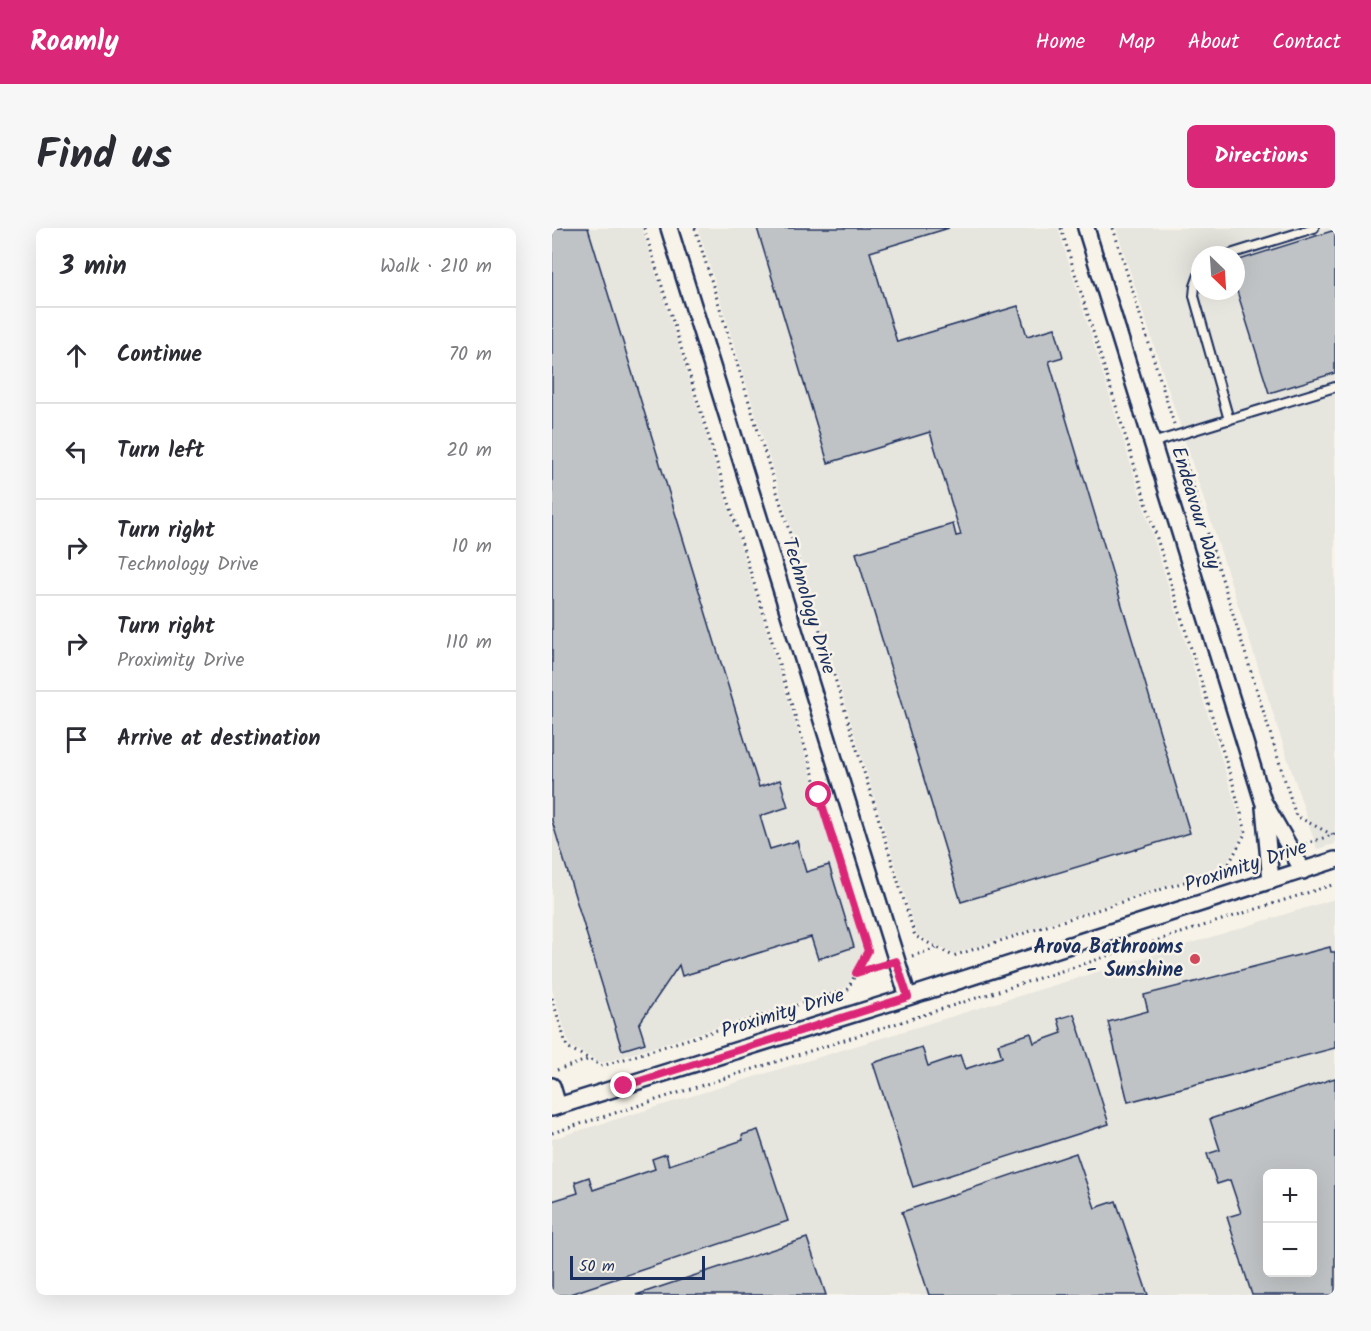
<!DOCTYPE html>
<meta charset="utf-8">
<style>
body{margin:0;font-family:Kalam,sans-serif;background:#f7f7f7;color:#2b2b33}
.controls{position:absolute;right:18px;bottom:18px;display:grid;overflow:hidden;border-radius:9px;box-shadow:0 6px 24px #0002}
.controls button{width:54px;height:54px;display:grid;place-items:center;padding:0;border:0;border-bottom:2px solid #e1e1e2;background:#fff;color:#2b2b33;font:30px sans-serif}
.compass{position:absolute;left:639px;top:18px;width:54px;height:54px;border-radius:50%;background:#fff;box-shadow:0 6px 24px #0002;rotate:155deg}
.scale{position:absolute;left:18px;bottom:15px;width:135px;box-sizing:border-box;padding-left:6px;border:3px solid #1b2f5e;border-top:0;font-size:16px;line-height:21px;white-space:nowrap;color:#1b2f5e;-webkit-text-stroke:4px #f7f3e8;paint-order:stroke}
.stop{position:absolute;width:18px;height:18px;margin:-14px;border:4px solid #db2777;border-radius:50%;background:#fff}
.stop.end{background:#db2777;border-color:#fff;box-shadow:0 2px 6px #0008}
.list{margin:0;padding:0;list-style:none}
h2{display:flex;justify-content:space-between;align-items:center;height:78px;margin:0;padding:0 24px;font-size:26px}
h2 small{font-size:20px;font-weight:400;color:#7c7c81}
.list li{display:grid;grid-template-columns:39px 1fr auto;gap:18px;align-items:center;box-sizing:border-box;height:96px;padding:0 24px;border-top:2px solid #e1e1e2}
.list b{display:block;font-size:22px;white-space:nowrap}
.list p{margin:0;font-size:20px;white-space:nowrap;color:#7c7c81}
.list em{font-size:20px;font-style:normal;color:#7c7c81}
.icon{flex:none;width:33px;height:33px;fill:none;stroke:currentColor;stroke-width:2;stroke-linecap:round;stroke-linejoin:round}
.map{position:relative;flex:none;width:783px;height:1067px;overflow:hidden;border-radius:9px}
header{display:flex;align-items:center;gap:36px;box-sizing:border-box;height:84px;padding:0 30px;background:#db2777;color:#fff}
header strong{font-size:28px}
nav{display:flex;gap:33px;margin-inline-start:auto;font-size:21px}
.intro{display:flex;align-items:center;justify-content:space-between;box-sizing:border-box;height:144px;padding:0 36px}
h1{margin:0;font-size:42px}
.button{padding:15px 27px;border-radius:9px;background:#db2777;color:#fff;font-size:21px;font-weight:700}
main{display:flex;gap:36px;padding:0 36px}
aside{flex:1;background:#fff;border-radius:9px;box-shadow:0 6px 24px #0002}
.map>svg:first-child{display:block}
.built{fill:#e6e5de;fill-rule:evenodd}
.building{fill:#c0c3c5;stroke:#1b2f5e;stroke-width:1.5;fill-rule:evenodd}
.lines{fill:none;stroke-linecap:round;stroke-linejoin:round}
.service-casing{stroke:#1b2f5e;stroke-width:12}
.minor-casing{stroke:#1b2f5e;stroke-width:20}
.path{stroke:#1b2f5e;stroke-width:3;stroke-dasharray:1.5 4.5;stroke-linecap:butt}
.service{stroke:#f7f3e8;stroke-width:8}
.minor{stroke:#f7f3e8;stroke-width:15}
.route{stroke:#db2777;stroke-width:8}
.poi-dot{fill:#d1495b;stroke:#f7f3e8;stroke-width:2}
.labels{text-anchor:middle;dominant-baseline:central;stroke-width:5;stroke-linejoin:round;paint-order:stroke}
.street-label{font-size:20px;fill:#1b2f5e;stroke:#f7f3e8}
.poi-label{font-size:20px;font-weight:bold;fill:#1b2f5e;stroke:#f7f3e8;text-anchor:end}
</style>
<header>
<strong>Roamly</strong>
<nav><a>Home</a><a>Map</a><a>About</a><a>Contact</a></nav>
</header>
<div class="intro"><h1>Find us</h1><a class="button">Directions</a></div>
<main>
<aside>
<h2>3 min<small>Walk · 210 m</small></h2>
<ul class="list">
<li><svg class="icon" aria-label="ahead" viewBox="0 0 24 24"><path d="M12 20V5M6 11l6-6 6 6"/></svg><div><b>Continue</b></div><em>70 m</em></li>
<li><svg class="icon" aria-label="left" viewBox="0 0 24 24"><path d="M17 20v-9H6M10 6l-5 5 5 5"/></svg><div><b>Turn left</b></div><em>20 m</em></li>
<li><svg class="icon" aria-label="right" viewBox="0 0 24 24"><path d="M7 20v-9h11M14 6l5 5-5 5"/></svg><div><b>Turn right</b><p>Technology Drive</p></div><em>10 m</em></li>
<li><svg class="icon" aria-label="right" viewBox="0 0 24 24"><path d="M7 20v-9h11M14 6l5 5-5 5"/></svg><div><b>Turn right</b><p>Proximity Drive</p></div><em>110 m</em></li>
<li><svg class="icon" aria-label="arrive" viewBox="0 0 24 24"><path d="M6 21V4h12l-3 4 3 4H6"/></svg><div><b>Arrive at destination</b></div></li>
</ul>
</aside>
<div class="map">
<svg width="783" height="1067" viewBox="0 0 783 1067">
<rect width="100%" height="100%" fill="#f7f3e8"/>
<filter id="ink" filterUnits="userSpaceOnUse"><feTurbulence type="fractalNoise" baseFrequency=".0167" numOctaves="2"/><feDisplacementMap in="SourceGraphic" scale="12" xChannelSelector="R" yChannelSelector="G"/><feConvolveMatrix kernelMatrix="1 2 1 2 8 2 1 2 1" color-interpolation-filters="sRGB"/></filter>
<g filter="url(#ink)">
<path class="built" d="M0,0H90L314,723L295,759L50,835L18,818L0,761Z
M146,0H506L692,604L672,640L401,726L365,707Z
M564,0H783V616L765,621ZM648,27H684V63H648Z
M783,671V1067H0V911ZM716,946H760V1044H716Z"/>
<path class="building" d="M0,0H36L207,559L228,552L236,579L208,588L218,621L245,613L254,644L277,637L302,719L266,731L259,709L130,748L127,737L87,796L93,815L70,822L0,593Z
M205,0H397L318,24L345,114L466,78L475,108L503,100L511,129L497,133L638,605L409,674L304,325L401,296L404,308L409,307L378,204L276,235Z
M783,2V145L717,165L684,60V33Z
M778,719L779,724H783V820L576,874L556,794L596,783L592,767Z
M522,786L557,896L361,959L321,835L370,819L376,838L408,827L413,841L450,829L446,816L479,805L482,815L510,805L506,791Z
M783,850V1067H700L675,989L689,985L678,952L665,956L655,926L668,922L658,891ZM716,946H760V1044H716Z
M206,902L236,993L15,1067H0V973L26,965L23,954L37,949L41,962L103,941L100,931L114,926L117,937L191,912L190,907Z
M524,925L543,980L564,973L596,1067H377L350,984Z
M255,1010L274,1067H84Z"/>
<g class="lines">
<g class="service-casing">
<path id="service" d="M675,27L762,0
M648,44L643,58L642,68L677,192
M600,215L783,159"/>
</g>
<g class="minor-casing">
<path id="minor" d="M117,0L356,769
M534,0L711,573L751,643
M712,579L719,653
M0,858L6,878
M0,880L356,769L783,632"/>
</g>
<path class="path" d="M92,0L316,723L304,745L330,737
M143,0L363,708L401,728L701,632
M509,0L681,556L694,604L674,641
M561,0L622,196
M629,219L744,588L781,607
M753,616L783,606
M360,728L385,720
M0,770L15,819L50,838L296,761L304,745
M5,842L38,831
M0,905L783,656"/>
<use href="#service" class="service"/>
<use href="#minor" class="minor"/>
</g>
</g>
<g class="lines" filter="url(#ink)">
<path class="route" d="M72,858L356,769L344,733L304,745L316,723L267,567"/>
</g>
<circle class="poi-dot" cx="643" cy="731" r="6"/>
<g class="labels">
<g class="street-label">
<text transform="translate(643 280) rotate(73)">Endeavour Way</text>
<text transform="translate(256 378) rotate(73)">Technology Drive</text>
<text transform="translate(694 639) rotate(-18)">Proximity Drive</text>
<text transform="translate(231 786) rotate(-17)">Proximity Drive</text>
</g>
<g class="poi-label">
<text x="631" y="720">Arova Bathrooms<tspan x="631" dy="23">- Sunshine</tspan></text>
</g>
</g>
</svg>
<div class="controls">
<button>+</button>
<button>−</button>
</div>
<svg class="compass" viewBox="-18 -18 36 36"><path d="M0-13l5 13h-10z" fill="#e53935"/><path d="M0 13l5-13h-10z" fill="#7c7c81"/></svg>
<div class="scale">50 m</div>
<div class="stop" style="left:267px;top:567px"></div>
<div class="stop end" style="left:72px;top:858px"></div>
</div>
</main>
